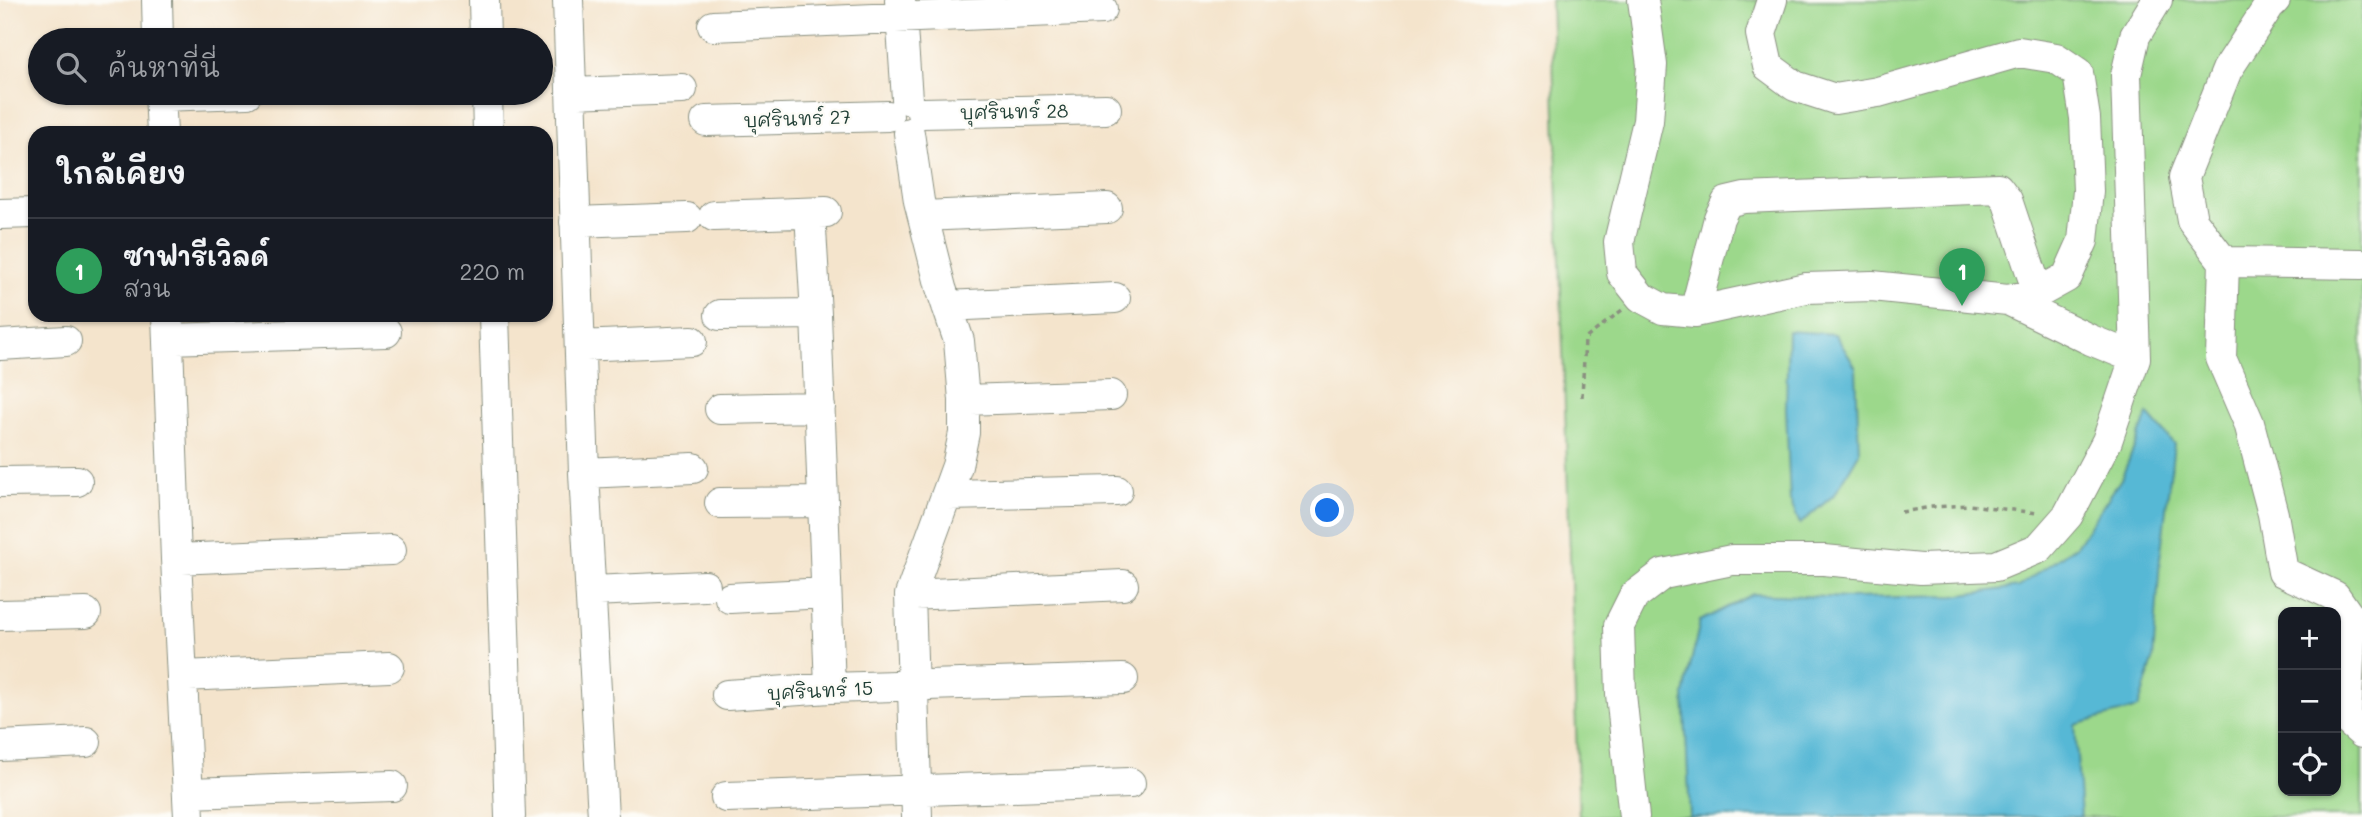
<!DOCTYPE html>
<html lang="th">
<meta charset="utf-8">
<style>
body{margin:0;font-family:Mali,"Playpen Sans Thai",sans-serif;background:#20242c;color:#f1f3f6}
.controls{position:absolute;right:21px;bottom:21px;display:grid;overflow:hidden;border-radius:14px;box-shadow:0 2px 5px #0004}
.controls button{width:63px;height:63px;display:grid;place-items:center;padding:0;border:0;border-bottom:2px solid #363941;background:#171b24;color:#f1f3f6;font:35px sans-serif}
.you{position:absolute;left:1328px;top:511px;width:24px;height:24px;margin:-18px;border:5px solid #fff;border-radius:50%;background:#1a73e8;box-shadow:0 0 0 10px #1a73e833}
.badge{display:grid;place-items:center;width:46px;height:46px;border-radius:50%;background:#d1495b;color:#fff;font-size:23px;font-weight:700}
.pin{position:absolute;translate:-50% -58px;filter:drop-shadow(0 2px 4px #0008)}
.pin::after{content:'';position:absolute;top:37px;width:24px;height:21px;background:inherit;clip-path:polygon(0 0,100% 0,50% 100%)}
.list{margin:0;padding:0;list-style:none}
h2{display:flex;justify-content:space-between;align-items:center;height:91px;margin:0;padding:0 28px;font-size:30px}
h2 small{font-size:23px;font-weight:400;color:#9ea1a6}
.list li{display:grid;grid-template-columns:46px 1fr auto;gap:21px;align-items:center;box-sizing:border-box;height:105px;padding:0 28px;border-top:2px solid #363941}
.list b{display:block;font-size:26px;white-space:nowrap}
.list p{margin:0;font-size:23px;white-space:nowrap;color:#9ea1a6}
.list em{font-size:23px;font-style:normal;color:#9ea1a6}
.icon{flex:none;width:38px;height:38px;fill:none;stroke:currentColor;stroke-width:2;stroke-linecap:round;stroke-linejoin:round}
.map{position:relative;flex:none;width:2362px;height:817px;overflow:hidden}
.search{position:absolute;background:#171b24;box-shadow:0 2px 5px #0004;left:28px;top:28px;width:525px;height:77px;display:flex;align-items:center;gap:18px;box-sizing:border-box;padding:0 24px;border-radius:38px;color:#9ea1a6;font-size:26px}
.panel{position:absolute;background:#171b24;box-shadow:0 2px 5px #0004;left:28px;top:126px;width:525px;height:196px;border-radius:21px}
.map>svg:first-child{display:block}
.green{fill:#9cd88b;stroke:#5e8a60;stroke-width:2;fill-rule:evenodd}
.water{fill:#57b8d5;stroke:#3b7a84;stroke-width:2}
.lines{fill:none;stroke-linecap:round;stroke-linejoin:round}
.minor-casing{stroke:#8a9080;stroke-width:32}
.path{stroke:#8a9080;stroke-width:3.5;stroke-dasharray:5 5;stroke-linecap:butt}
.minor{stroke:#fff;stroke-width:30}
.labels{text-anchor:middle;dominant-baseline:central;stroke-width:5;stroke-linejoin:round;paint-order:stroke}
.street-label{font-size:19px;fill:#1f3d34;stroke:#fdfcf7}
</style>
<div class="map">
<svg width="2362" height="817" viewBox="0 0 2362 817">
<rect width="100%" height="100%" fill="#fdfcf7"/>
<filter id="ink" filterUnits="userSpaceOnUse"><feTurbulence type="fractalNoise" baseFrequency=".0143" numOctaves="2"/><feDisplacementMap in="SourceGraphic" scale="14" xChannelSelector="R" yChannelSelector="G"/><feConvolveMatrix kernelMatrix="1 2 1 2 8 2 1 2 1" color-interpolation-filters="sRGB"/></filter>
<filter id="wash" filterUnits="userSpaceOnUse"><feTurbulence type="fractalNoise" baseFrequency=".00686" numOctaves="4" result="noise"/><feDisplacementMap in="SourceGraphic" scale="28" xChannelSelector="R" yChannelSelector="G"/><feGaussianBlur stdDeviation="1.57" result="paint"/><feColorMatrix in="noise" values="0 0 0 0 0 0 0 0 0 0 0 0 0 0 0 0 0 1.4 0 .05"/><feComposite in="paint" operator="in"/></filter>
<g filter="url(#wash)">
<rect width="100%" height="100%" fill="#f4e4cc"/>
<path class="green" d="M1551,0H2362V817H1579ZM2283,612H2336V791H2283Z"/>
<path class="water" d="M1788,331L1835,334L1856,368L1859,453L1835,494L1800,524L1790,501L1786,408Z
M2148,414L2174,444L2160,559L2153,661L2138,708L2075,725L2081,817H1690L1684,695L1700,621L1753,594L1850,598L1955,596L2018,587L2076,546L2121,479Z"/>
</g>
<g filter="url(#ink)">
<g class="lines">
<g class="minor-casing">
<path id="minor" d="M157,0L158,40
M484,0L485,40
M568,0L584,473L603,817
M900,0L907,99
M1643,0L1652,65L1648,121L1619,242L1622,273L1641,297L1663,309L1695,312L1806,288L1872,286L2008,300L2038,293L2067,277L2083,241L2088,191L2085,118L2078,73L2056,58L2019,52L1878,92L1835,99L1795,86L1768,66L1761,34L1772,0
M2275,0L2269,6L2227,70L2184,177L2192,220L2224,262L2221,358L2249,423L2273,514L2283,572L2335,596L2351,619L2346,719L2362,733
M713,26L1102,9
M160,93L162,133
M487,93L488,133
M571,93L682,89
M160,96L247,93
M922,113L1106,109
M706,121L888,116
M909,133L919,201L941,288L959,341L964,400V433L957,466L910,595L917,817
M810,213L816,314L830,688
M0,214L35,213
M714,216L826,212
M923,216L1107,208
M575,222L687,218
M2224,262L2362,264
M2008,300L2091,340L2135,358
M947,306L1115,298
M1695,312L1719,218L1727,202L1744,198L1998,188L2007,200L2038,293
M167,315L176,559L189,817
M494,315L510,817
M720,315L816,314
M168,339L386,332
M0,345L66,341
M580,346L692,341
M964,400L1111,395
M720,409L820,407
M584,473L693,468
M0,482L77,481
M948,495L1117,491
M720,503L823,502
M176,559L391,550
M592,591L705,586
M910,595L1123,585
M730,598L826,593
M0,615L86,613
M183,676L389,667
M727,695L830,688L1123,679
M0,746L86,742
M188,793L392,786
M726,797L1130,783
M1634,817L1621,694L1619,626L1634,596L1663,574L1732,560H1824L1921,569L1996,566L2039,548L2068,515L2107,441L2135,358L2126,75L2135,36L2157,0"/>
</g>
<path class="path" d="M1582,397L1585,339L1622,310
M1901,512L1932,507L1969,505L2038,513"/>
<use href="#minor" class="minor"/>
</g>
</g>
<g class="labels">
<g class="street-label">
<text transform="translate(1014 111) rotate(-1)">บุศรินทร์ 28</text>
<text transform="translate(797 118) rotate(-2)">บุศรินทร์ 27</text>
<text transform="translate(820 690) rotate(-3)">บุศรินทร์ 15</text>
</g>
</g>
</svg>
<div class="controls">
<button>+</button>
<button>−</button>
<button><svg class="icon" aria-label="locate" viewBox="0 0 24 24"><circle cx="12" cy="12" r="6"/><path d="M12 2v4M12 18v4M2 12h4M18 12h4"/></svg></button>
</div>
<div class="you"></div>
<div class="pin badge" style="left:1962px;top:306px;background:#2e9e5b">1</div>
<div class="search"><svg class="icon" aria-label="search" viewBox="0 0 24 24"><circle cx="10" cy="10" r="6"/><path d="M15 15l6 6"/></svg>ค้นหาที่นี่</div>
<section class="panel">
<h2>ใกล้เคียง<small></small></h2>
<ul class="list">
<li><span class="badge" style="background:#2e9e5b">1</span><div><b>ซาฟารีเวิลด์</b><p>สวน</p></div><em>220 m</em></li>
</ul>
</section>
</div>
